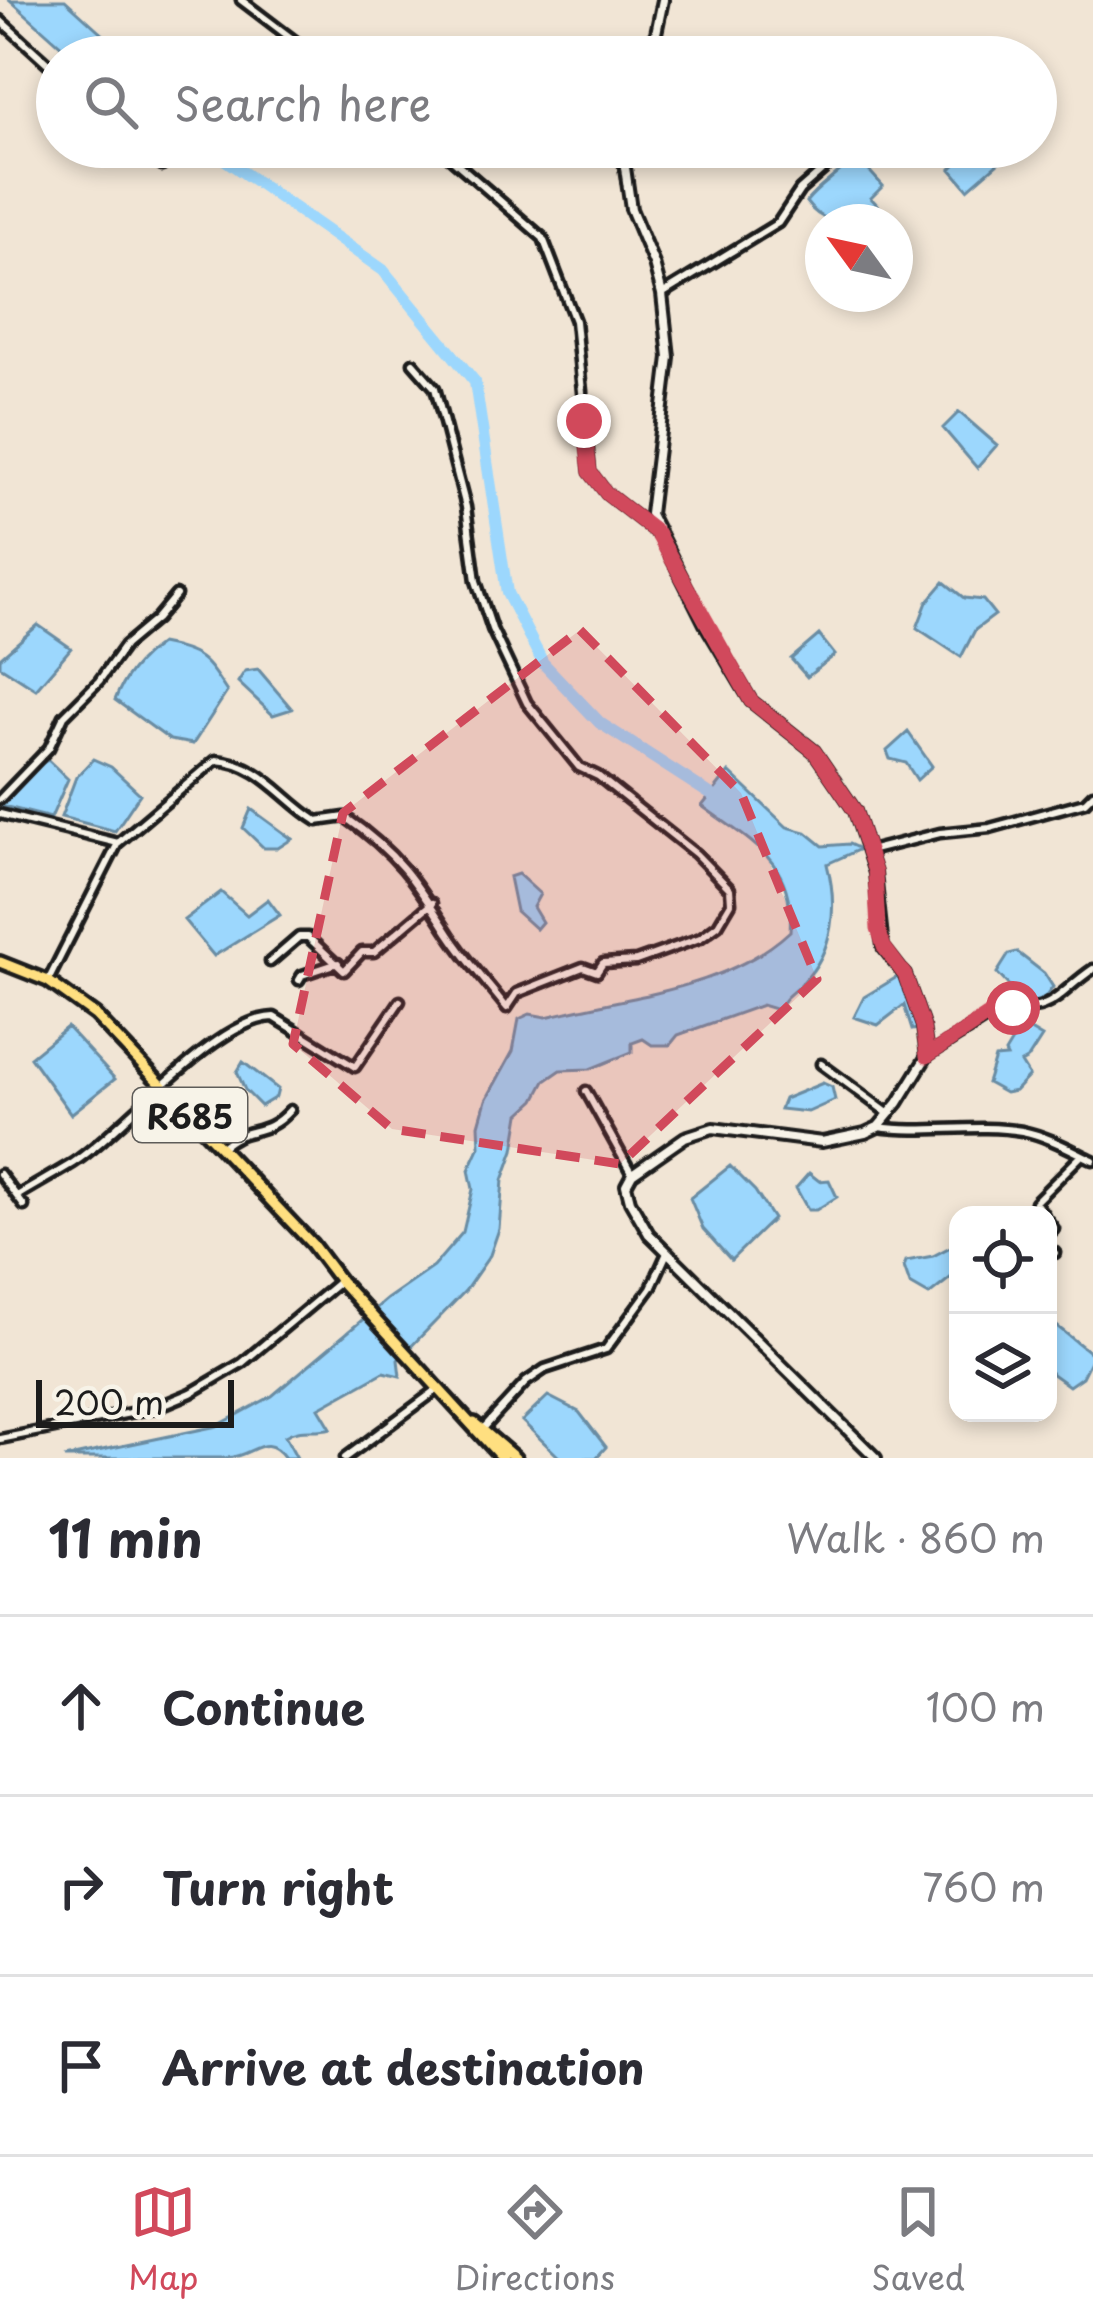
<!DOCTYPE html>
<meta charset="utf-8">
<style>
body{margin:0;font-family:"Playpen Sans",sans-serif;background:#f7f7f7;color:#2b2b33}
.controls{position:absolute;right:36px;bottom:36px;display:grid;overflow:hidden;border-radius:24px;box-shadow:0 6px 18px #0003}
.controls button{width:108px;height:108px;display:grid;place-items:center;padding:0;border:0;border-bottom:3px solid #e1e1e2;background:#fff;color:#2b2b33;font:60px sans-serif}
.compass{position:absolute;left:805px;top:204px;width:108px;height:108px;border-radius:50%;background:#fff;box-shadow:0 6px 18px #0003;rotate:303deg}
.scale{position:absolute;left:36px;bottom:30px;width:198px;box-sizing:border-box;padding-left:12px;border:6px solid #1c1c1c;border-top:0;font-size:33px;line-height:42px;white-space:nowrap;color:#1c1c1c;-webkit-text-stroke:9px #f7f3e8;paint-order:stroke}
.stop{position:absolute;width:36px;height:36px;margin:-27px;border:9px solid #d1495b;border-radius:50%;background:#fff}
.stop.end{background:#d1495b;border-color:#fff;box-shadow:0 3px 12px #0008}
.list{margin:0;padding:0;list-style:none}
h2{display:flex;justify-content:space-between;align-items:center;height:156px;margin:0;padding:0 48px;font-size:51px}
h2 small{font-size:39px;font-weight:400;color:#7c7c81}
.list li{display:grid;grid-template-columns:78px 1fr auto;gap:36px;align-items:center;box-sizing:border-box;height:180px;padding:0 48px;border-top:3px solid #e1e1e2}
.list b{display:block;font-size:45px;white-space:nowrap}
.list em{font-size:39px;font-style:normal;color:#7c7c81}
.icon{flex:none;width:66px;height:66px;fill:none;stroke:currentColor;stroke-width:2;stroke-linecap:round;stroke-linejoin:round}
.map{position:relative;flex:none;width:1093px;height:1458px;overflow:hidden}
.search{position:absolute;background:#fff;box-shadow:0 6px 18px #0003;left:36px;right:36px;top:36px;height:132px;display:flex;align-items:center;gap:30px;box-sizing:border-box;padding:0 42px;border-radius:66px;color:#7c7c81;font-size:45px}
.sheet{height:696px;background:#fff}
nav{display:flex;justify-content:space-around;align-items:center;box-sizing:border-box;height:168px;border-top:3px solid #e1e1e2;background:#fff;font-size:33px;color:#7c7c81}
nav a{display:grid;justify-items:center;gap:6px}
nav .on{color:#d1495b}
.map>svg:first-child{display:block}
.water{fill:#9cd7fd;stroke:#698ca3;stroke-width:3}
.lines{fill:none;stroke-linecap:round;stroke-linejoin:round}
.river{stroke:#9cd7fd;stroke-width:12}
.street-casing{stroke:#1c1c1c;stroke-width:15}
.secondary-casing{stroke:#1c1c1c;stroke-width:16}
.primary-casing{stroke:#1c1c1c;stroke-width:18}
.street{stroke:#f7f3e8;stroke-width:6}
.secondary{stroke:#f7f3e8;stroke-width:8}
.primary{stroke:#ffdf80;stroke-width:9}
.route{stroke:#d1495b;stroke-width:15}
.marked{fill:#d1495b;fill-opacity:0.2;stroke:#d1495b;stroke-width:9;stroke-dasharray:24 15;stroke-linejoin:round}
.labels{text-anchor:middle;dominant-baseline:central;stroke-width:10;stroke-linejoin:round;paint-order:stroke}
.shield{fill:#f7f3e8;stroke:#5e5c59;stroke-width:3}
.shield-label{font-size:33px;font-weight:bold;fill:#1c1c1c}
</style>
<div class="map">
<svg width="1093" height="1458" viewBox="0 0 1093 1458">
<rect width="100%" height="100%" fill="#f1e5d5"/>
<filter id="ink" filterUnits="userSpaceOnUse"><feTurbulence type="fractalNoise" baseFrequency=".00833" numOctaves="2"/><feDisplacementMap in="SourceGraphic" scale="24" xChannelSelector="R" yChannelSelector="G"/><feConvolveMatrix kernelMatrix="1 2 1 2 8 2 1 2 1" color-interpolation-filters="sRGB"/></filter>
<g filter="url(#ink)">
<path class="water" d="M10,0H65L128,57H74Z
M972,147H1003L1005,157L968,189L951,169Z
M855,155L883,186L871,198L883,211L875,222C846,222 824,227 806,202C821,183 840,175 855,155Z
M959,412L997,445L977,468L943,428Z
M944,582L964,598L983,600L995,615L975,630L961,657L917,628L927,602Z
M38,625L71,648L36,689L0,666V658Z
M819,635L835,655L807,677L791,659Z
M160,644C201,652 205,658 227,692L193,744L170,740L115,700C124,676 139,659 160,644Z
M258,669L292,709L273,715L238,682L245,671Z
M908,732L932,766L917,780L906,763L890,759L887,751Z
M93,759L111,767L140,794L115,831L61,817L76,777Z
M48,760L68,779L51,818L3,806L35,767Z
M729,772L787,827L806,832L823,846L849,844L860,849L827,864C838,906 834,951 803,982C793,993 784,996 778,1010L762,1005L678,1035L670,1045H652L643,1039L632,1043V1052L590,1069L561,1070L545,1081L535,1100L520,1114L514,1150L503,1180L499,1229L490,1255L465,1291L398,1360L400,1376L384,1372L319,1408L331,1428C314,1433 300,1426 285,1436L297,1458H285C265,1431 254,1456 227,1458C174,1458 118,1458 64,1458L217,1426L272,1396L387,1299L433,1267L463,1232L473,1189L469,1170L480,1146L479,1125L486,1100L513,1051L519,1019L530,1014L546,1017C627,996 727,990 790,931C795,861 752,843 702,806Z
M251,809L292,839L278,848H264L243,828Z
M518,874L540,894L533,907L542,922L536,929L516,911L509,877Z
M221,892L247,915L268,899L280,915L214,956L184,920Z
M1017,952L1044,973L1053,987L1038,1007H1029L997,973L1009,954Z
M902,974L918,1029L912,1030L904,1005L878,1025L854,1017L864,997Z
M1022,1025L1042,1037L1028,1059L1021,1063L1029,1076L1015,1091L1005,1093L987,1083L995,1058L1007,1057L1005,1053Z
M67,1027L115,1079L71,1114L30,1057Z
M243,1062L278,1089L276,1097L261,1106L245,1090L237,1072Z
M823,1083L832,1087L835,1100L808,1112L780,1109L784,1099Z
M730,1166L755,1191L773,1219L731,1260L703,1229L690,1198Z
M809,1173L819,1181L829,1180L837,1197L816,1210H808L796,1188Z
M954,1245L958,1248V1272L929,1295L910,1284L904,1267L906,1261L933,1256Z
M1048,1319L1093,1355L1082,1377L1069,1386L1048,1371Z
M548,1396L579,1412L606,1447L596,1458H560L522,1421Z"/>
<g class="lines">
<path class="river" d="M207,147L383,270L475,382L507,593L543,663L600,723L721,801"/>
<g class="street-casing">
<path id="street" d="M241,0L316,57
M0,20L57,72
M950,57L955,53
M141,147L162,166
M438,147L543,238L575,321L590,472L607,494L657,533
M662,294L778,223L800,190L849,147
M0,799L49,748L64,716L99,681L125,645L156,619L176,595
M0,814L118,843
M869,851L940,833L990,828L1085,802L1093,794
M270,962L299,937H308L344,971L362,952H374L432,903
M299,980L302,975L338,963
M48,981L118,843L216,760C261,763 282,799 317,821L345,817C398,854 415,881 449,934C466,960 488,984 507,1008L517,993L583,967L597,972L603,963L636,961L700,938L718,925L731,903L730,889L696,854L598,776L579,767L527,703L492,629L476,581L466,507L435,388L413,363
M927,1056L1005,1007C1053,1015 1056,994 1093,969
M821,1064L889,1114
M586,1091L632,1174
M878,1127C926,1134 975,1123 1022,1131C1047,1136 1070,1149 1093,1160
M221,1148C247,1123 263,1140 290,1110
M0,1174L24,1206
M17,1196C35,1185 55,1174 73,1163C123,1131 216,1018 274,1017L355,1067L400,1001
M1044,1215L1035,1202L1082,1155
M1048,1221L1054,1229L1048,1235
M1048,1247L1055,1253
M480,1432L526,1382L545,1369L606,1349L651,1288L667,1253
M0,1439L155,1408L191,1393L242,1363L340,1281
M345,1458L438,1389"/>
</g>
<g class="secondary-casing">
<path id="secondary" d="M651,57L663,0
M622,147L631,209L654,264L662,294L669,357L650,514L705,624L751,701L814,751L855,811L875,873L883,947L905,975L923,1026L927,1056L898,1103L878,1127L865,1133L822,1142L713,1128L685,1137L632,1174L626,1185L630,1201L649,1234L876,1458"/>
</g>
<g class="primary-casing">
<path id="primary" d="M0,962L48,981L95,1015L312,1244L340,1281L502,1458
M474,1423L515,1458"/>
</g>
<use href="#street" class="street"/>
<use href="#secondary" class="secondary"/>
<use href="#primary" class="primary"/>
</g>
</g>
<g class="lines" filter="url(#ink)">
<path class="route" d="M584,421L590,472L607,494L657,533L751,701L814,751L855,811L875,872L878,929L884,947L905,975L923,1026L927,1056L993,1012L1013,1008"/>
</g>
<path class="marked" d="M580,630L741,793L817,979L620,1164L392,1129L293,1044L343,813Z"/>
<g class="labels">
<rect class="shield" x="133" y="1088" width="114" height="54" rx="9"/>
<g class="shield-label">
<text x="190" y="1115">R685</text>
</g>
</g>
</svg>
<div class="controls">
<button><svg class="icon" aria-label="locate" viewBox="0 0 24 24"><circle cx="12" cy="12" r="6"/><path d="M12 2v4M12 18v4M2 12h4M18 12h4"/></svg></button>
<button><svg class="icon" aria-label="layers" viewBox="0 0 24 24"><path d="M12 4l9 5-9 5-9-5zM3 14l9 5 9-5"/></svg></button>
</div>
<svg class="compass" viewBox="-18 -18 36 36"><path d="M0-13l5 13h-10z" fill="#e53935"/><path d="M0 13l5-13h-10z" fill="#7c7c81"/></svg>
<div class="scale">200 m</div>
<div class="stop" style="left:1013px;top:1008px"></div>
<div class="stop end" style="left:584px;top:421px"></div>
<div class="search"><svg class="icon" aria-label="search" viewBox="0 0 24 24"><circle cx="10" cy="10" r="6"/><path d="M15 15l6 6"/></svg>Search here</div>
</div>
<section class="sheet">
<h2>11 min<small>Walk · 860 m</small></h2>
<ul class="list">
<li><svg class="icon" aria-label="ahead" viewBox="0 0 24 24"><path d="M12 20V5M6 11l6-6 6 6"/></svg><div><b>Continue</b></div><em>100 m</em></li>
<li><svg class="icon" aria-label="right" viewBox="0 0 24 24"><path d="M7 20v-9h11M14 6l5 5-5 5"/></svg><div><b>Turn right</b></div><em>760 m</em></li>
<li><svg class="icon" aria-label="arrive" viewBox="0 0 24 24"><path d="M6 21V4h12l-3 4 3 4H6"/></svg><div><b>Arrive at destination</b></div></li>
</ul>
</section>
<nav>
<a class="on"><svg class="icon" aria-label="map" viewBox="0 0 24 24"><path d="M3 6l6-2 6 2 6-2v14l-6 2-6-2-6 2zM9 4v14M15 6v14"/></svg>Map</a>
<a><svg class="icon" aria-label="directions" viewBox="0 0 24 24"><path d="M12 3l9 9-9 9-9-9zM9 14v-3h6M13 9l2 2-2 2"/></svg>Directions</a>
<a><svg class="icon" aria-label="saved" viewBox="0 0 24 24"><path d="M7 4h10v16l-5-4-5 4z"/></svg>Saved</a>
</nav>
